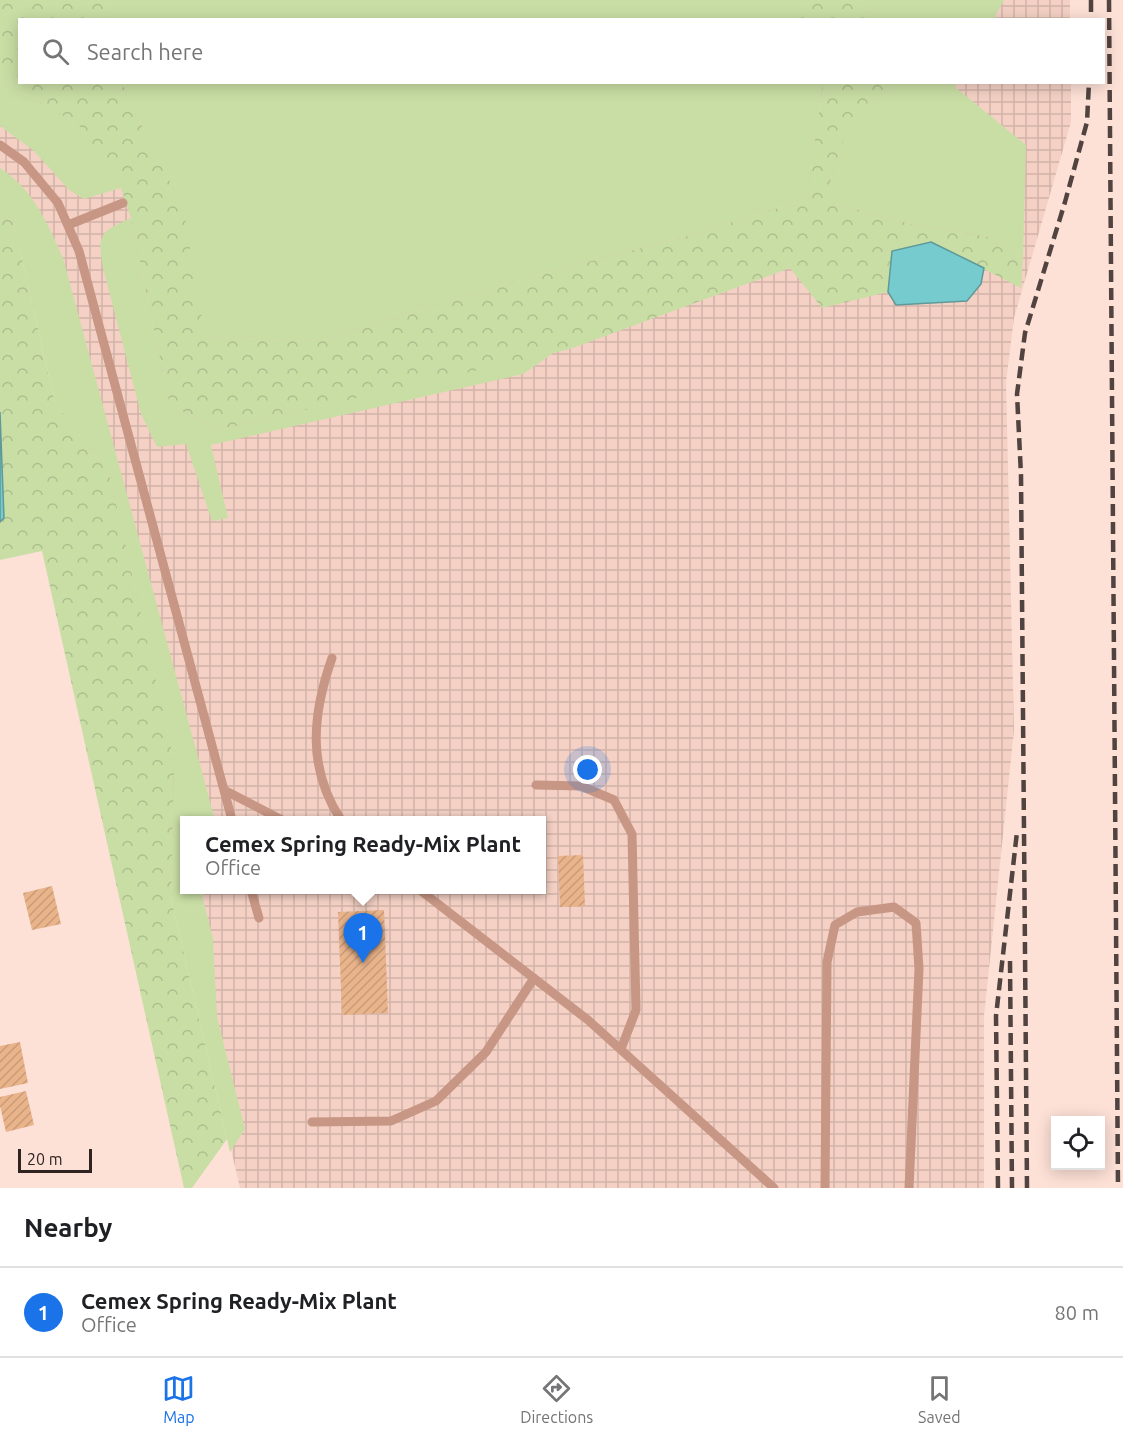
<!DOCTYPE html>
<style>
body{margin:0;font-family:Ubuntu,sans-serif;background:#f6f6f6;color:#202124}
.controls{position:absolute;right:18px;bottom:18px;display:grid;overflow:hidden;border-radius:0px;box-shadow:0 3px 15px #0003}
.controls button{width:54px;height:54px;display:grid;place-items:center;padding:0;border:0;border-bottom:2px solid #e0e0e0;background:#fff;color:#202124;font:30px sans-serif}
.scale{position:absolute;left:18px;bottom:15px;width:74px;box-sizing:border-box;padding-left:6px;border:3px solid #2f2421;border-top:0;font-size:16px;line-height:21px;white-space:nowrap;color:#2f2421;-webkit-text-stroke:4px #fde0d6;paint-order:stroke}
.you{position:absolute;left:588px;top:770px;width:21px;height:21px;margin:-15px;border:4px solid #fff;border-radius:50%;background:#1a73e8;box-shadow:0 0 0 9px #1a73e833}
.badge{display:grid;place-items:center;width:39px;height:39px;border-radius:50%;background:#1a73e8;color:#fff;font-size:20px;font-weight:700}
.pin{position:absolute;translate:-50% -50px;filter:drop-shadow(0 2px 3px #0008)}
.pin::after{content:'';position:absolute;top:32px;width:21px;height:18px;background:inherit;clip-path:polygon(0 0,100% 0,50% 100%)}
.popup{position:absolute;left:180px;top:816px;width:366px;height:78px;box-sizing:border-box;display:grid;place-content:center;border-radius:0px;background:#fff;filter:drop-shadow(0 2px 4px #0005);font-size:20px;white-space:nowrap;color:#757577}
.popup b{font-size:22px;color:#202124}
.popup::after{content:'';position:absolute;left:50%;top:100%;margin-left:-12px;border:12px solid transparent;border-top-color:#fff}
.list{margin:0;padding:0;list-style:none}
h2{display:flex;justify-content:space-between;align-items:center;height:78px;margin:0;padding:0 24px;font-size:26px}
h2 small{font-size:20px;font-weight:400;color:#757577}
.list li{display:grid;grid-template-columns:39px 1fr auto;gap:18px;align-items:center;box-sizing:border-box;height:90px;padding:0 24px;border-top:2px solid #e0e0e0}
.list b{display:block;font-size:22px;white-space:nowrap}
.list p{margin:0;font-size:20px;white-space:nowrap;color:#757577}
.list em{font-size:20px;font-style:normal;color:#757577}
.icon{flex:none;width:33px;height:33px;fill:none;stroke:currentColor;stroke-width:2;stroke-linecap:round;stroke-linejoin:round}
.map{position:relative;flex:none;width:1123px;height:1188px;overflow:hidden}
.search{position:absolute;background:#fff;box-shadow:0 3px 15px #0003;left:18px;right:18px;top:18px;height:66px;display:flex;align-items:center;gap:15px;box-sizing:border-box;padding:0 21px;border-radius:0px;color:#757577;font-size:22px}
.sheet{height:168px;background:#fff}
nav{display:flex;justify-content:space-around;align-items:center;box-sizing:border-box;height:84px;border-top:2px solid #e0e0e0;background:#fff;font-size:16px;color:#757577}
nav a{display:grid;justify-items:center;gap:3px}
nav .on{color:#1a73e8}
.map>svg:first-child{display:block}
.industrial{fill:url(#industrial-grid);fill-rule:evenodd}
.green{fill:#c9dea5}
.forest{fill:url(#forest-crowns)}
.water{fill:#75cbcd;stroke:#609999;stroke-width:1.5}
.building{fill:url(#building-hatch)}
.lines{fill:none;stroke-linecap:round;stroke-linejoin:round}
.service{stroke:#c79684;stroke-width:9}
.rail{stroke:#51433f;stroke-width:4.5;stroke-dasharray:12 6;stroke-linecap:butt}
</style>
<div class="map">
<svg width="1123" height="1188" viewBox="0 0 1123 1188">
<defs>
<pattern id="industrial-grid" width="8" height="8" patternUnits="userSpaceOnUse" patternTransform="scale(1.5)"><rect width="8" height="8" fill="#f4d1c4"/><path d="M0 4h8M4 0v8" fill="none" stroke="#d2b3a8"/></pattern>
<pattern id="forest-crowns" width="20" height="18" patternUnits="userSpaceOnUse" patternTransform="scale(1.5)"><rect width="20" height="18" fill="#c9dea5"/><path d="M2 6a3 3 0 1 1 6 0M12 15a3 3 0 1 1 6 0" fill="none" stroke="#adbe8e"/></pattern>
<pattern id="building-hatch" width="6" height="6" patternUnits="userSpaceOnUse" patternTransform="scale(1.5)"><rect width="6" height="6" fill="#eab48b"/><path d="M-1 1l2-2M0 6l6-6M5 7l2-2" fill="none" stroke="#c99b78"/></pattern>
</defs>
<rect width="100%" height="100%" fill="#fde0d6"/>
<path class="industrial" d="M0,0H1070V20H20V82L1071,83V122L1014,318L1006,382L1014,730L984,1016V1188H240L14,224L0,210ZM184,820H542V890H184Z"/>
<path class="green" d="M108,0H804L798,20H111Z
M863,0H1004L993,20L869,19Z
M0,79L79,125L121,188L84,199L69,190L34,151L0,126Z
M123,83H823L807,199L695,234L508,283L321,341L204,337L183,207L125,93Z
M885,83H957L955,87L1026,145L1023,257L994,238L910,224L824,201L845,136L886,89Z
M0,168C33,189 48,224 63,258L215,820H184V890H218L202,895L213,939L217,1017L245,1129L230,1152L171,898L174,760L109,473L55,403L14,224L0,210Z
M131,218L170,406L221,429L555,352L523,374L211,445L228,518L212,521L186,444L157,447L141,414L103,268C97,234 100,232 131,218Z"/>
<path class="forest" d="M0,0H108L111,19L20,20V82L123,83L125,93L183,207L205,337L321,341L508,283L695,234L807,199L823,83H885L886,89L845,136L824,201L910,224L994,238L1023,257L1021,288L931,242L892,251L888,292L822,308L790,268L570,349L221,429L170,406L131,218L121,188L79,125L0,79Z
M804,0H863L869,19H798Z
M0,210L14,224L55,403L109,473L174,760L171,898L227,1139L192,1188H184L42,551L0,560V522L4,518L0,412Z"/>
<path class="water" d="M931,242L984,268L981,284L967,301L896,305L888,292L892,251Z
M0,412L4,518L0,522Z"/>
<path class="building" d="M583,855L585,906L560,907L558,856Z
M52,886L61,924L32,930L23,893Z
M384,910L388,1013L342,1015L338,912Z
M20,1042L28,1083L0,1089V1046Z
M26,1091L34,1125L6,1132L0,1106V1097Z"/>
<g class="lines">
<path class="service" d="M0,145L24,162L58,203L79,251L232,820
M68,225L123,203
M332,658C312,715 307,768 341,820
M536,785L581,786L614,800L632,834L636,1010L621,1049
M224,790L282,820
M251,890L259,918
M420,890L588,1020L774,1188
M312,1122L391,1121L436,1101L486,1052L534,978
M825,1188L827,962L835,925L857,912L894,907L916,923L919,969L909,1188"/>
<path class="rail" d="M1091,0V20
M1109,0L1118,1188
M1010,961L1012,1188
M998,1188L996,1016L1017,832
M1027,1188L1021,475L1017,394L1025,333L1065,202L1087,122L1089,82"/>
</g>
</svg>
<div class="controls">
<button><svg class="icon" aria-label="locate" viewBox="0 0 24 24"><circle cx="12" cy="12" r="6"/><path d="M12 2v4M12 18v4M2 12h4M18 12h4"/></svg></button>
</div>
<div class="scale">20 m</div>
<div class="you"></div>
<div class="pin badge" style="left:363px;top:963px">1</div>
<div class="popup"><b>Cemex Spring Ready-Mix Plant</b>Office</div>
<div class="search"><svg class="icon" aria-label="search" viewBox="0 0 24 24"><circle cx="10" cy="10" r="6"/><path d="M15 15l6 6"/></svg>Search here</div>
</div>
<section class="sheet">
<h2>Nearby<small></small></h2>
<ul class="list">
<li><span class="badge">1</span><div><b>Cemex Spring Ready-Mix Plant</b><p>Office</p></div><em>80 m</em></li>
</ul>
</section>
<nav>
<a class="on"><svg class="icon" aria-label="map" viewBox="0 0 24 24"><path d="M3 6l6-2 6 2 6-2v14l-6 2-6-2-6 2zM9 4v14M15 6v14"/></svg>Map</a>
<a><svg class="icon" aria-label="directions" viewBox="0 0 24 24"><path d="M12 3l9 9-9 9-9-9zM9 14v-3h6M13 9l2 2-2 2"/></svg>Directions</a>
<a><svg class="icon" aria-label="saved" viewBox="0 0 24 24"><path d="M7 4h10v16l-5-4-5 4z"/></svg>Saved</a>
</nav>
